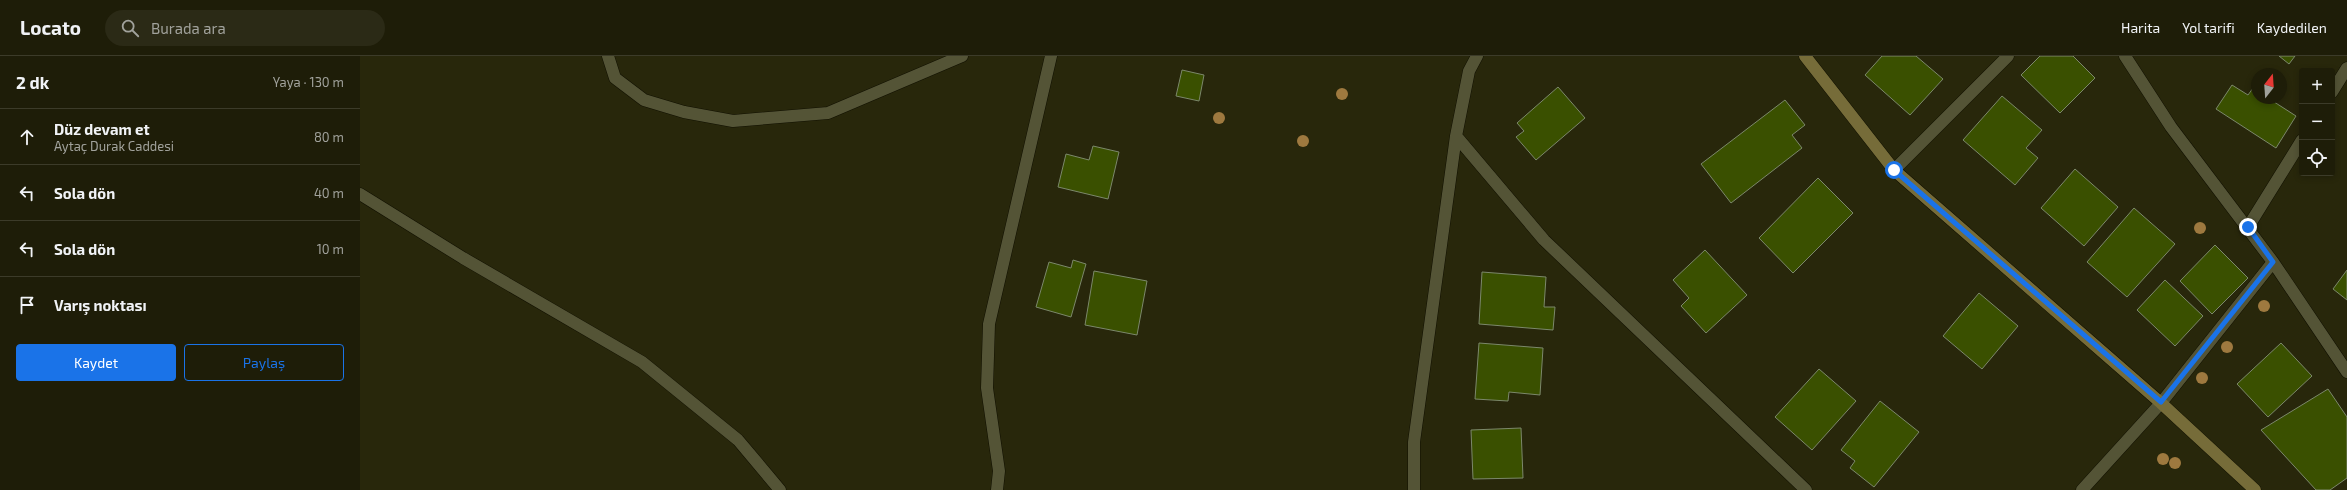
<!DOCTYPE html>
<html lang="tr">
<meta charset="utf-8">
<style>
body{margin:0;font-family:"Exo 2",sans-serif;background:#2b2a16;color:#f1f3f6}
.controls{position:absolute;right:12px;top:12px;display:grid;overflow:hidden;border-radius:4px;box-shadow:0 2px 6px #0003}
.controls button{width:36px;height:36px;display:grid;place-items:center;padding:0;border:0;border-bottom:1px solid #3c3b29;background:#1e1d08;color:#f1f3f6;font:20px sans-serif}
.compass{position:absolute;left:1891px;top:12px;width:36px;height:36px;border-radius:50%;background:#1e1d08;box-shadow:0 2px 6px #0003;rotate:17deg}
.stop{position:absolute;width:12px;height:12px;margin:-9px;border:3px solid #1a73e8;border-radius:50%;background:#fff}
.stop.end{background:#1a73e8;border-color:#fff;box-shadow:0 1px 4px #0008}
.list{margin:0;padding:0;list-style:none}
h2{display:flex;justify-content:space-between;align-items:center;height:52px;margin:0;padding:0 16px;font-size:17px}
h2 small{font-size:13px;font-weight:400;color:#a1a29c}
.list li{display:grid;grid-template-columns:26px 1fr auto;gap:12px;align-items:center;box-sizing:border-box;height:56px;padding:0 16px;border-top:1px solid #3c3b29}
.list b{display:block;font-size:15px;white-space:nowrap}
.list p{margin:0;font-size:13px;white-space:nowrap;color:#a1a29c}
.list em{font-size:13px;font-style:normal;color:#a1a29c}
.actions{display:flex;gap:8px;padding:12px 16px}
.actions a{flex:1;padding:9px 0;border:1px solid #1a73e8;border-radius:4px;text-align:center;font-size:14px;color:#1a73e8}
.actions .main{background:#1a73e8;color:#fff}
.icon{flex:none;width:22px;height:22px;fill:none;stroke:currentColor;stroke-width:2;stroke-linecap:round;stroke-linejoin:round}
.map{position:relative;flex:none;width:1987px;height:434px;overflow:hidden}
header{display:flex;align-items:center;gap:24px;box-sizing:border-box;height:56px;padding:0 20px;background:#1e1d08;border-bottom:1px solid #3c3b29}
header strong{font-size:19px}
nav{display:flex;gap:22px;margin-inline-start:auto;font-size:14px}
.search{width:280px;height:36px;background:#2b2a16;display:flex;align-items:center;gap:10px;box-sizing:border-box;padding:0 14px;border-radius:22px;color:#a1a29c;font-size:15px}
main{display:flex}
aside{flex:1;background:#1e1d08}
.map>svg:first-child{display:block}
.building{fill:#3a5000;stroke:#7c886b}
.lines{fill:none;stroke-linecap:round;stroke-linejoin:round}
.minor-casing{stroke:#111000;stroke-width:13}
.secondary-casing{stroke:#111000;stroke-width:13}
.minor{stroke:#545436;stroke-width:12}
.secondary{stroke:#766c39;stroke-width:12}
.tree{fill:#9e793f}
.route{stroke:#1a73e8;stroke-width:5}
</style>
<header>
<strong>Locato</strong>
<div class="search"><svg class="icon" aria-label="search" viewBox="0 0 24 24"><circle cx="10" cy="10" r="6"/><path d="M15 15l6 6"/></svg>Burada ara</div>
<nav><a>Harita</a><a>Yol tarifi</a><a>Kaydedilen</a></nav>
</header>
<main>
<aside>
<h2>2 dk<small>Yaya · 130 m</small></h2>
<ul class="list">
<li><svg class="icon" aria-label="ahead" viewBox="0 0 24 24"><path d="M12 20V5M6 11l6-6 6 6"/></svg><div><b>Düz devam et</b><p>Aytaç Durak Caddesi</p></div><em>80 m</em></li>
<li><svg class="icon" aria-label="left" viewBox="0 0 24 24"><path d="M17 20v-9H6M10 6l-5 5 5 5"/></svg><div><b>Sola dön</b></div><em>40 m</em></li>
<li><svg class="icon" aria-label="left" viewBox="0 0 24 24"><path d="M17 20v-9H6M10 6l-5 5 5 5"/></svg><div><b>Sola dön</b></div><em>10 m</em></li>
<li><svg class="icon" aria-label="arrive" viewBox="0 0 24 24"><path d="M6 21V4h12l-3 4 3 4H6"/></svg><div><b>Varış noktası</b></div></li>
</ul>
<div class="actions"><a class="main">Kaydet</a><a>Paylaş</a></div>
</aside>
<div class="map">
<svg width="1987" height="434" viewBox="0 0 1987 434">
<rect width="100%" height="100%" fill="#28270b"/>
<path class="building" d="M1522,0H1556L1583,23L1550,59L1505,19Z
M1680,0H1713L1735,22L1700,57L1661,19Z
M1919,0H1935L1929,8Z
M822,14L844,19L839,45L816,40Z
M1872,29L1888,39L1893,32L1897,35V42H1908L1936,60L1916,92L1856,53Z
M1198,31L1225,62L1176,104L1156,81L1164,75L1157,67Z
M1642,40L1682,74L1666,92L1678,102L1655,129L1603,84Z
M1425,44L1445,69L1432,79L1442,92L1371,147L1341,108Z
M733,90L759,96L748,143L698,131L706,98L729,104Z
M1715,113L1758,151L1724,190L1681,152Z
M1458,122L1493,157L1433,217L1399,182Z
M1774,152L1815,188L1767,241L1727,206Z
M1855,189L1888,222L1852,258L1820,225Z
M1345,194L1387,239L1346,277L1321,250L1329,242L1313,224Z
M713,204L726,208L711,261L676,251L689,206L711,212Z
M1987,214V244L1973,233Z
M734,215L787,225L777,279L725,269Z
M1122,216L1186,221L1184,251H1195L1193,274L1119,268Z
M1805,224L1843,260L1815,290L1777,254Z
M1619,237L1658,270L1622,313L1583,280Z
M1119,287L1183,292L1180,339L1149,336L1148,345L1115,343Z
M1921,287L1952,320L1908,361L1877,328Z
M1459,313L1496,345L1452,394L1415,361Z
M1968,333L1987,361V422L1970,434H1956L1901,374Z
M1520,345L1559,376L1514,431L1490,412L1495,405L1481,394Z
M1161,372L1163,422L1113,423L1111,374Z"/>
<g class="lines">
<g class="minor-casing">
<path id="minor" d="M248,0L255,22L284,44L324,56L373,65L468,57L602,0
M1765,0L1811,71L1913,206L1987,316
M1972,36L1987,12
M1096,80L1184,184L1446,434
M1534,114L1648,0
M0,138L103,202L282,306L378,384L420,434
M1888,171L1942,84
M637,434L639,415L627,332L629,268L691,0
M1054,434V386L1096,80L1109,15L1117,0
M1722,434L1801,347L1913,206"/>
</g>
<g class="secondary-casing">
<path id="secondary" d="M1445,0L1534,114L1801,347L1895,434"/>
</g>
<use href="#minor" class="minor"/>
<use href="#secondary" class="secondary"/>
</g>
<g class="tree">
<circle cx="982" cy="38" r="6"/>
<circle cx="859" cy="62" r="6"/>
<circle cx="943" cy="85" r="6"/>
<circle cx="1840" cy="172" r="6"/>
<circle cx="1904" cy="250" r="6"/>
<circle cx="1867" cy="291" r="6"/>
<circle cx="1842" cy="322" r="6"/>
<circle cx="1803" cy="403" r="6"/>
<circle cx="1815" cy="407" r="6"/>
</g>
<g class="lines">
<path class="route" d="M1534,114L1801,346L1913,206L1888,171"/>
</g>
</svg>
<div class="controls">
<button>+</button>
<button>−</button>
<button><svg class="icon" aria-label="locate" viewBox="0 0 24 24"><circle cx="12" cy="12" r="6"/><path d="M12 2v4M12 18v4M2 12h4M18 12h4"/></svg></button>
</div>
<svg class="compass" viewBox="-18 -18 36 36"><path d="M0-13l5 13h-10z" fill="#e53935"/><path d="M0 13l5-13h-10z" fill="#a1a29c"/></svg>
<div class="stop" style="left:1534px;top:114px"></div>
<div class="stop end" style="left:1888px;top:171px"></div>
</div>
</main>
